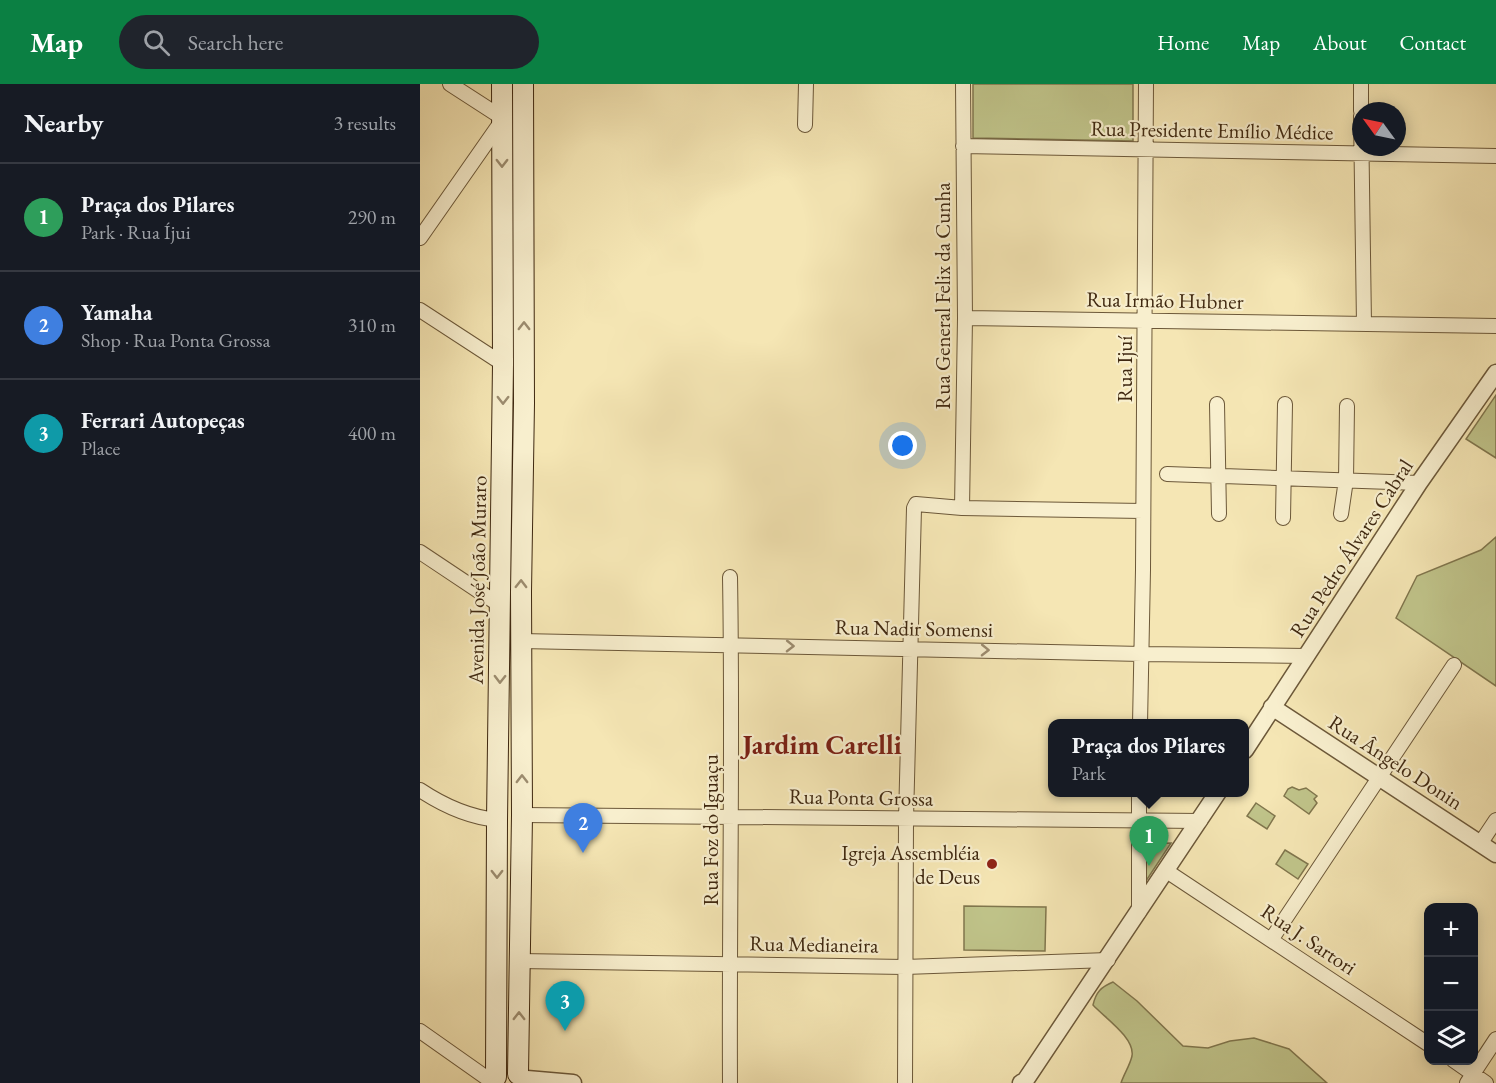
<!DOCTYPE html>
<meta charset="utf-8">
<style>
body{margin:0;font-family:"EB Garamond",serif;background:#20242c;color:#f1f3f6}
.controls{position:absolute;right:18px;bottom:18px;display:grid;overflow:hidden;border-radius:12px;box-shadow:0 3px 15px #0003}
.controls button{width:54px;height:54px;display:grid;place-items:center;padding:0;border:0;border-bottom:2px solid #363941;background:#171b24;color:#f1f3f6;font:30px sans-serif}
.compass{position:absolute;left:932px;top:18px;width:54px;height:54px;border-radius:50%;background:#171b24;box-shadow:0 3px 15px #0003;rotate:303deg}
.you{position:absolute;left:483px;top:362px;width:21px;height:21px;margin:-15px;border:4px solid #fff;border-radius:50%;background:#1a73e8;box-shadow:0 0 0 9px #1a73e833}
.badge{display:grid;place-items:center;width:39px;height:39px;border-radius:50%;background:#0b8043;color:#fff;font-size:20px;font-weight:700}
.pin{position:absolute;translate:-50% -50px;filter:drop-shadow(0 2px 3px #0008)}
.pin::after{content:'';position:absolute;top:32px;width:21px;height:18px;background:inherit;clip-path:polygon(0 0,100% 0,50% 100%)}
.popup{position:absolute;left:628px;top:635px;width:201px;height:78px;box-sizing:border-box;display:grid;place-content:center;border-radius:12px;background:#171b24;filter:drop-shadow(0 2px 4px #0005);font-size:20px;white-space:nowrap;color:#9ea1a6}
.popup b{font-size:22px;color:#f1f3f6}
.popup::after{content:'';position:absolute;left:50%;top:100%;margin-left:-12px;border:12px solid transparent;border-top-color:#171b24}
.list{margin:0;padding:0;list-style:none}
h2{display:flex;justify-content:space-between;align-items:center;height:78px;margin:0;padding:0 24px;font-size:26px}
h2 small{font-size:20px;font-weight:400;color:#9ea1a6}
.list li{display:grid;grid-template-columns:39px 1fr auto;gap:18px;align-items:center;box-sizing:border-box;height:108px;padding:0 24px;border-top:2px solid #363941}
.list b{display:block;font-size:22px;white-space:nowrap}
.list p{margin:0;font-size:20px;white-space:nowrap;color:#9ea1a6}
.list em{font-size:20px;font-style:normal;color:#9ea1a6}
.icon{flex:none;width:33px;height:33px;fill:none;stroke:currentColor;stroke-width:2;stroke-linecap:round;stroke-linejoin:round}
.map{position:relative;flex:none;width:1076px;height:999px;overflow:hidden}
header{display:flex;align-items:center;gap:36px;box-sizing:border-box;height:84px;padding:0 30px;background:#0b8043;color:#fff}
header strong{font-size:28px}
nav{display:flex;gap:33px;margin-inline-start:auto;font-size:21px}
.search{width:420px;height:54px;background:#20242c;display:flex;align-items:center;gap:15px;box-sizing:border-box;padding:0 21px;border-radius:33px;color:#9ea1a6;font-size:22px}
main{display:flex}
aside{flex:1;background:#171b24}
.map>svg:first-child{display:block}
.green{fill:#c0c48a;stroke:#80764d;stroke-width:1.5}
.lines{fill:none;stroke-linecap:round;stroke-linejoin:round}
.minor-casing{stroke:#6c5839;stroke-width:16}
.tertiary-casing{stroke:#6c5839;stroke-width:19}
.secondary-casing{stroke:#3f2810;stroke-width:22}
.minor{stroke:#f8efce;stroke-width:14}
.tertiary{stroke:#f8efce;stroke-width:16}
.secondary{stroke:#f8efce;stroke-width:20}
.oneway{stroke:#9c8c6f}
.poi-dot{fill:#8f2418;stroke:#f8efce;stroke-width:2}
.labels{text-anchor:middle;dominant-baseline:central;stroke-width:4.5;stroke-linejoin:round;paint-order:stroke}
.street-label{font-size:21px;fill:#3f2810;stroke:#f8efce}
.poi-label{font-size:21px;fill:#3f2810;stroke:#f8efce;text-anchor:end}
.district-label{font-size:27px;font-weight:bold;fill:#7a1f14;stroke:#f8efce}
</style>
<header>
<strong>Map</strong>
<div class="search"><svg class="icon" aria-label="search" viewBox="0 0 24 24"><circle cx="10" cy="10" r="6"/><path d="M15 15l6 6"/></svg>Search here</div>
<nav><a>Home</a><a>Map</a><a>About</a><a>Contact</a></nav>
</header>
<main>
<aside>
<h2>Nearby<small>3 results</small></h2>
<ul class="list">
<li><span class="badge" style="background:#2e9e5b">1</span><div><b>Praça dos Pilares</b><p>Park · Rua Íjui</p></div><em>290 m</em></li>
<li><span class="badge" style="background:#3f7fe0">2</span><div><b>Yamaha</b><p>Shop · Rua Ponta Grossa</p></div><em>310 m</em></li>
<li><span class="badge" style="background:#0f9aa8">3</span><div><b>Ferrari Autopeças</b><p>Place</p></div><em>400 m</em></li>
</ul>
</aside>
<div class="map">
<svg width="1076" height="999" viewBox="0 0 1076 999">
<rect width="100%" height="100%" fill="#f5e6b4"/>
<filter id="stains"><feTurbulence type="fractalNoise" baseFrequency=".00333" numOctaves="4"/><feColorMatrix values="0 0 0 0 .2 0 0 0 0 .09 0 0 0 0 .02 0 0 0 .5 -.17"/></filter>
<radialGradient id="worn" r=".72"><stop offset=".6" stop-color="#630" stop-opacity="0"/><stop offset="1" stop-color="#630" stop-opacity=".3"/></radialGradient>
<path class="green" d="M553,0H713V57L553,54Z
M1076,311V374L1046,355Z
M1076,453V602L976,534L997,492L1061,466Z
M872,703L879,706L886,704L897,712L894,715L897,719L889,730L864,712L868,705Z
M836,719L855,732L847,745L827,732Z
M751,759L722,803V760Z
M865,766L888,780L878,795L856,780Z
M544,822L626,823L625,867L544,866Z
M693,898L717,917L763,962L788,964L810,957L834,954L869,965L907,999H701C704,990 710,981 712,972C715,954 685,934 673,921C676,908 681,903 693,898Z"/>
<g class="lines">
<g class="minor-casing">
<path id="minor" d="M30,0L81,33
M941,27V0
M941,32L944,240
M385,41L386,0
M543,62L1076,72
M0,154L81,38
M0,226L83,280
M545,234L1076,242
M797,320L799,430
M747,390L999,399
M542,424L545,234L543,0
M921,430L926,396L927,322
M863,434L865,320
M0,468L81,522
M310,493C313,661 309,830 310,999
M101,557L722,570L887,572
M720,640L723,486L726,0
M0,706C24,722 48,733 77,736
M719,708V828
M102,731L780,737
M1060,760L1076,736
M745,786L1008,960
M851,856L1034,581
M99,877L485,883L688,876
M0,947L71,997
M1033,976L1066,999
M485,999L486,735L494,424L496,420L542,424L723,427
M1047,999L1076,955"/>
</g>
<g class="tertiary-casing">
<path id="tertiary" d="M852,623L1076,770
M825,666L999,399L1076,289
M107,995L153,999
M601,999L605,997L798,708"/>
</g>
<g class="secondary-casing">
<path id="secondary" d="M98,990L102,731L101,508L104,319L103,0
M76,993L77,736L83,280L82,0"/>
</g>
<use href="#minor" class="minor"/>
<use href="#tertiary" class="tertiary"/>
<use href="#secondary" class="secondary"/>
</g>
<defs><path id="oneway-chevron" d="M-2-3.5L2.5 0L-2 3.5" fill="none" stroke-width="1.6" stroke-linecap="round" stroke-linejoin="round" transform="scale(1.5)"/></defs>
<g class="oneway">
<use href="#oneway-chevron" transform="translate(82 79) rotate(90)"/>
<use href="#oneway-chevron" transform="translate(104 242) rotate(-90)"/>
<use href="#oneway-chevron" transform="translate(83 316) rotate(90)"/>
<use href="#oneway-chevron" transform="translate(101 500) rotate(-89)"/>
<use href="#oneway-chevron" transform="translate(370 562) rotate(1)"/>
<use href="#oneway-chevron" transform="translate(565 566) rotate(1)"/>
<use href="#oneway-chevron" transform="translate(80 595) rotate(91)"/>
<use href="#oneway-chevron" transform="translate(102 695) rotate(-90)"/>
<use href="#oneway-chevron" transform="translate(77 790) rotate(90)"/>
<use href="#oneway-chevron" transform="translate(99 932) rotate(-90)"/>
</g>
<circle class="poi-dot" cx="572" cy="780" r="6"/>
<g class="labels">
<g class="street-label">
<text transform="translate(792 46) rotate(1)">Rua Presidente Emílio Médice</text>
<text transform="translate(522 212) rotate(-90)">Rua General Felix da Cunha</text>
<text transform="translate(745 216) rotate(1)">Rua Irmão Hubner</text>
<text transform="translate(704 285) rotate(-90)">Rua Ijuí</text>
<text transform="translate(931 464) rotate(-57)">Rua Pedro Álvares Cabral</text>
<text transform="translate(57 496) rotate(-89)">Avenida José João Muraro</text>
<text transform="translate(494 544) rotate(1)">Rua Nadir Somensi</text>
<text transform="translate(976 678) rotate(33)">Rua Ângelo Donin</text>
<text transform="translate(441 713) rotate(1)">Rua Ponta Grossa</text>
<text transform="translate(290 746) rotate(-90)">Rua Foz do Iguaçu</text>
<text transform="translate(889 855) rotate(34)">Rua J. Sartori</text>
<text transform="translate(394 860) rotate(1)">Rua Medianeira</text>
</g>
<g class="poi-label">
<text x="560" y="768">Igreja Assembléia<tspan x="560" dy="24">de Deus</tspan></text>
</g>
<g class="district-label">
<text x="402" y="660">Jardim Carelli</text>
</g>
</g>
<rect width="100%" height="100%" filter="url(#stains)"/>
<rect width="100%" height="100%" fill="url(#worn)"/>
</svg>
<div class="controls">
<button>+</button>
<button>−</button>
<button><svg class="icon" aria-label="layers" viewBox="0 0 24 24"><path d="M12 4l9 5-9 5-9-5zM3 14l9 5 9-5"/></svg></button>
</div>
<svg class="compass" viewBox="-18 -18 36 36"><path d="M0-13l5 13h-10z" fill="#e53935"/><path d="M0 13l5-13h-10z" fill="#9ea1a6"/></svg>
<div class="you"></div>
<div class="pin badge" style="left:729px;top:782px;background:#2e9e5b">1</div>
<div class="popup"><b>Praça dos Pilares</b>Park</div>
<div class="pin badge" style="left:163px;top:769px;background:#3f7fe0">2</div>
<div class="pin badge" style="left:145px;top:947px;background:#0f9aa8">3</div>
</div>
</main>
